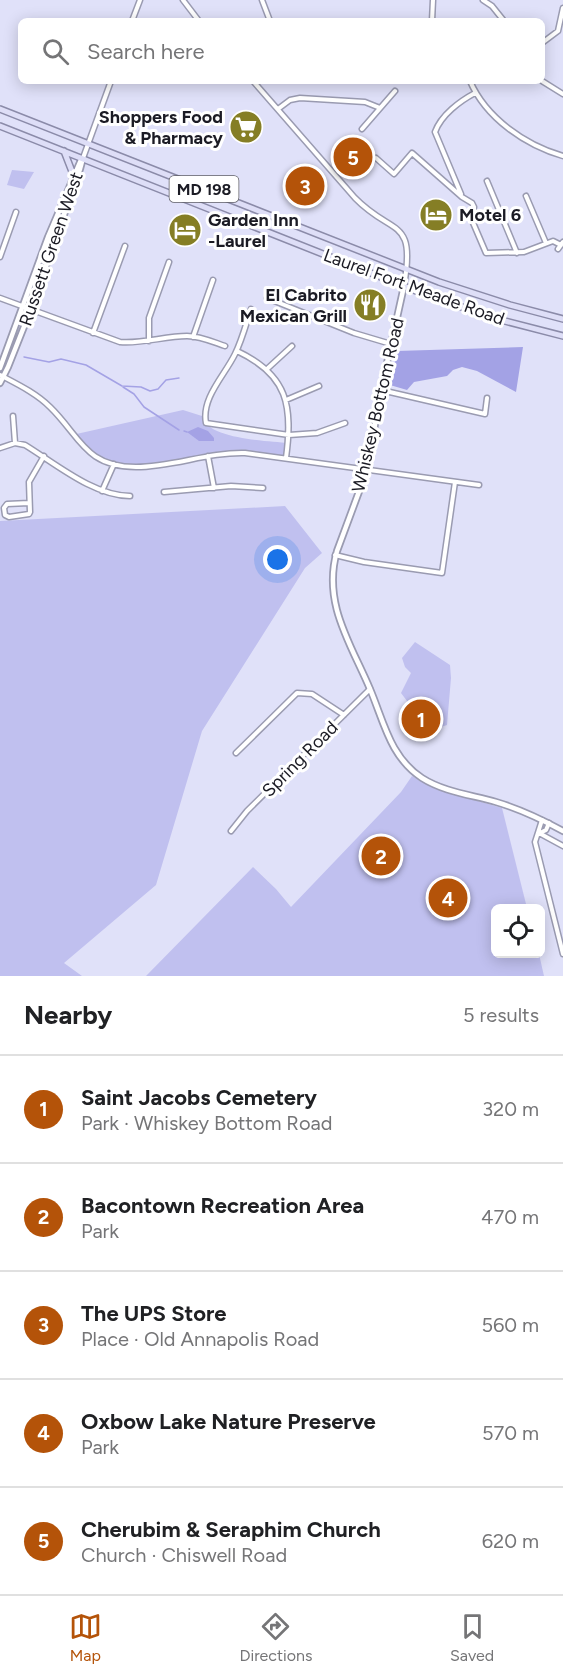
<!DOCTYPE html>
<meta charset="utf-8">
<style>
body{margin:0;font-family:Figtree,sans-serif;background:#f2f2f2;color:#202124}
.controls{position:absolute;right:18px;bottom:18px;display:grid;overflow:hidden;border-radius:9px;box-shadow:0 3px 15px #0003}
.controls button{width:54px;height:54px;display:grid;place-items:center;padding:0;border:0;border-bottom:2px solid #e0e0e0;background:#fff;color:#202124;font:30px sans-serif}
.you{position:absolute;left:278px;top:560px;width:21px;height:21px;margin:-15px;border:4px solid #fff;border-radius:50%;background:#1a73e8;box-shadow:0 0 0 9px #1a73e833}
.badge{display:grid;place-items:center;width:39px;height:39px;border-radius:50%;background:#b45309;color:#fff;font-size:20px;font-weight:700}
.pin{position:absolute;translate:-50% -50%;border:3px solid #fff;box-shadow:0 2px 6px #0006}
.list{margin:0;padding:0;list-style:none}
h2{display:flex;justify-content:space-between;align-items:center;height:78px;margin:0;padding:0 24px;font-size:26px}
h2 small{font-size:20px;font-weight:400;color:#757577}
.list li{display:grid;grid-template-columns:39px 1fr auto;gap:18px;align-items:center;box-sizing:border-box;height:108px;padding:0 24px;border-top:2px solid #e0e0e0}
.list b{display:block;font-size:22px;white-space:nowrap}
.list p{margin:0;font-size:20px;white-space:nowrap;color:#757577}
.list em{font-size:20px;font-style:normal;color:#757577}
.icon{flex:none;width:33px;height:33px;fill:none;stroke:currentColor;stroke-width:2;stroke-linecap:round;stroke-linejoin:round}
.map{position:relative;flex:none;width:563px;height:976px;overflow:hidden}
.search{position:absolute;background:#fff;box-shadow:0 3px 15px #0003;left:18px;right:18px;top:18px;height:66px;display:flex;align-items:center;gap:15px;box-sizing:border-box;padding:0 21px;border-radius:9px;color:#757577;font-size:22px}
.sheet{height:618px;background:#fff}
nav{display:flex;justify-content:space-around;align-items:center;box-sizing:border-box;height:84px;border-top:2px solid #e0e0e0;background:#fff;font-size:16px;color:#757577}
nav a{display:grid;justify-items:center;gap:3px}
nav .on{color:#b45309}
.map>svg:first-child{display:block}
.green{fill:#c0c0ef}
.forest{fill:#a3a2e5}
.water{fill:#a4a2e5}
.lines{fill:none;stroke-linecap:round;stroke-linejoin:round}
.stream{stroke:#a4a2e5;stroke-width:1.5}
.minor-casing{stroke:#9a9bb1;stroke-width:7}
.tertiary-casing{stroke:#9a9bb1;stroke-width:8}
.primary-casing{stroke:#8b8ba9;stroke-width:8}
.minor{stroke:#fff;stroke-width:4}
.tertiary{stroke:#fff;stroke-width:4.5}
.primary{stroke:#dedef7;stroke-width:5}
.labels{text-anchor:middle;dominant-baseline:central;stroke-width:6;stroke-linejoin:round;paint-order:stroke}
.shield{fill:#fff;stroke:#5f5f66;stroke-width:1.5}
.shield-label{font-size:16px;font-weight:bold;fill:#1b1b24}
.poi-label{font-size:18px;font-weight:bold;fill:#1b1b24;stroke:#fff;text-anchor:end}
.street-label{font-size:18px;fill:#1b1b24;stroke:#fff}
</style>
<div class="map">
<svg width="563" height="976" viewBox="0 0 563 976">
<rect width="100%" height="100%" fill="#e0e1f9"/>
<path class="green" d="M12,170L34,172L24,189L7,185Z
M183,410L202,416C206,439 268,441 288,443L286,458L245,453L143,466L114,464L97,457L72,435Z
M285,506L322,553L305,568L202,731L156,885L64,963L82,976H0V521Z
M415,642L450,665L451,678L447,725L412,736L405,727L412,722L413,709L401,693L411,673L405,667L402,658Z
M412,776L433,788L502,808L527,908L496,909V954H539L544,976H146L253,867L276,889L291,907L401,792Z"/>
<path class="forest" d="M523,347L516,392L477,371L462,367L453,370L447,376L414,382L407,390L390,385L397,351Z"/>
<path class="water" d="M198,427L208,431L214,438V441H199L187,432Z"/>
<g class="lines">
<path class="stream" d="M24,357L49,362L61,359L86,365L122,386L141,387L150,391L158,389L166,380L179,378
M123,387L134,394L144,407L179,430
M184,431L187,432"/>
<g class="minor-casing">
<path id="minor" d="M183,0L199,21
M262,0L270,21
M483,0L492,6L504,21
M132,21L140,0
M432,21L433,0
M542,43L558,31L563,8
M253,81L355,198C393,237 416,216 404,286
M470,81C486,118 525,145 563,156
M542,81L563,94
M278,109L290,100L300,98L365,102L380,108
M362,129L395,91
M83,158L111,81
M376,158L394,174L412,153L462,197L472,203L474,207L471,218L486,253L524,252L553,241L561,245
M487,181L517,253
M461,194L435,132C441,115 460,101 475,93
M526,196L546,243
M558,249L563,242
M0,257L16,212
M0,298L120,342C142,344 165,336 187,336C200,336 213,342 225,346
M267,298L354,333L391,344
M251,309C246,324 242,340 235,354C225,375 201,398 206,423L289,435L317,433L345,423
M93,333L125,246
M193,337L213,280
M149,341V318L169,262
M237,351C288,375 293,406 286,458
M267,369L292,346
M0,375C17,384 36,393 50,407C80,436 85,467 136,467C173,467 208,452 245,453L479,485
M381,390L485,414L487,398
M286,400L319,386
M13,416L15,443
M0,448L15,443L25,445C56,464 94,496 130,496
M208,456L214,488
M102,491L114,464
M164,492L231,486L263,488
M29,503L7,504L4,508L5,515L9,517L29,514L30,512L29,482L44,456
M335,555L364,562L442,573L455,482
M236,753L297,693L312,694L344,715
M542,820L535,842L563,954
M231,831L247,811L370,689
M539,833L563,846
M540,833L546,830L549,823"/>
</g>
<g class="tertiary-casing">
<path id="tertiary" d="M404,286L381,390L367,470L337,551C322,603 351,644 370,689C384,722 390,757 422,778C444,792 472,795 496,802C520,809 541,819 563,831
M0,368L48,237L81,160
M0,383L8,367L31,309L80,169L83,158"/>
</g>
<g class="primary-casing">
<path id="primary" d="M0,109L439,282L510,305L563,319
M0,126L434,298L505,321L563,336
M64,151L73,174"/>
</g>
<use href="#minor" class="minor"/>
<use href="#tertiary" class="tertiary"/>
<use href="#primary" class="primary"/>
</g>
<defs>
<g id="supermarket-disc" transform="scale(1.725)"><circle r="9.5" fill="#857e25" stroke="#fff"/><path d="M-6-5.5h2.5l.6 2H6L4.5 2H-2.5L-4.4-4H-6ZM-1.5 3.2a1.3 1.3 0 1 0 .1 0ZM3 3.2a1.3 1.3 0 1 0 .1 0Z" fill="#fff"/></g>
<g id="hotel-disc" transform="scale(1.725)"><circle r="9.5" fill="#857e25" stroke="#fff"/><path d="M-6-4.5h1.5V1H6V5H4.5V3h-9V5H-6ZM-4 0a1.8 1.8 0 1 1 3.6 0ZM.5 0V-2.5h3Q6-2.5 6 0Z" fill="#fff"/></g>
<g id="restaurant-disc" transform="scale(1.725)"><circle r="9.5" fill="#857e25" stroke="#fff"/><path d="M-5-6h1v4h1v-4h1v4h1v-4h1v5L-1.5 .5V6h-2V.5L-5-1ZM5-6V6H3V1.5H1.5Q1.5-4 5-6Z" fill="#fff"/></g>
</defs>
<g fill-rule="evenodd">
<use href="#supermarket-disc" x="246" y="127"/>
<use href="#hotel-disc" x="436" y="215"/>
<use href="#hotel-disc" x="185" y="230"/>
<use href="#restaurant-disc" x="370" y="305"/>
</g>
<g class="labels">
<rect class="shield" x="169.5" y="176" width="69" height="26" rx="4.5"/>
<g class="shield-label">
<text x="204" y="189">MD 198</text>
</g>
<g class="poi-label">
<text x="223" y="117">Shoppers Food<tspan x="223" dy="21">&amp; Pharmacy</tspan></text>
<text x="459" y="215" text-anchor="start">Motel 6</text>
<text x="208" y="220" text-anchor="start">Garden Inn<tspan x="208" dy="21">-Laurel</tspan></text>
<text x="347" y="295">El Cabrito<tspan x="347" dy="21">Mexican Grill</tspan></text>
</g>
<g class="street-label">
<text transform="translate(51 249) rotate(-71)">Russett Green West</text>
<text transform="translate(414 287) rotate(20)">Laurel Fort Meade Road</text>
<text transform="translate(378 405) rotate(-77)">Whiskey Bottom Road</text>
<text transform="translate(300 759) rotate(-45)">Spring Road</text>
</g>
</g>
</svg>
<div class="controls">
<button><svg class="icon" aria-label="locate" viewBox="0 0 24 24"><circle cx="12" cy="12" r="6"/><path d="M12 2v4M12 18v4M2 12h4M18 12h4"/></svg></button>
</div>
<div class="you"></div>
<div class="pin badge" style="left:421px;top:719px">1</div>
<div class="pin badge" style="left:381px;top:856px">2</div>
<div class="pin badge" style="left:305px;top:186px">3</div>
<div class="pin badge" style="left:448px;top:898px">4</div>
<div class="pin badge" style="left:353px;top:157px">5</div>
<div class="search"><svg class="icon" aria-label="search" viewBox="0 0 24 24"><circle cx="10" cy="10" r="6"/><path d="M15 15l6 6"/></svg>Search here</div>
</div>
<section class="sheet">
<h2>Nearby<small>5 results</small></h2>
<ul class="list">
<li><span class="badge">1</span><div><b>Saint Jacobs Cemetery</b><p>Park · Whiskey Bottom Road</p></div><em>320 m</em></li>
<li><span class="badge">2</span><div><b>Bacontown Recreation Area</b><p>Park</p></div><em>470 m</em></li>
<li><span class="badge">3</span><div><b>The UPS Store</b><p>Place · Old Annapolis Road</p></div><em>560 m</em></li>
<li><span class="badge">4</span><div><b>Oxbow Lake Nature Preserve</b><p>Park</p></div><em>570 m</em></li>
<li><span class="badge">5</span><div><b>Cherubim &amp; Seraphim Church</b><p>Church · Chiswell Road</p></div><em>620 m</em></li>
</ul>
</section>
<nav>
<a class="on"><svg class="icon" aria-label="map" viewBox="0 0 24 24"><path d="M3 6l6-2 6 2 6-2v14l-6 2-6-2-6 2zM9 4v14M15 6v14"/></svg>Map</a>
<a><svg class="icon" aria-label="directions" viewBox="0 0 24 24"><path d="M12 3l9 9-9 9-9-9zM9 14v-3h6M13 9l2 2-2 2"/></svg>Directions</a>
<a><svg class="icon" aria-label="saved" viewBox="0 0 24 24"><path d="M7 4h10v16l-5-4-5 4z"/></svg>Saved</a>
</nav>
